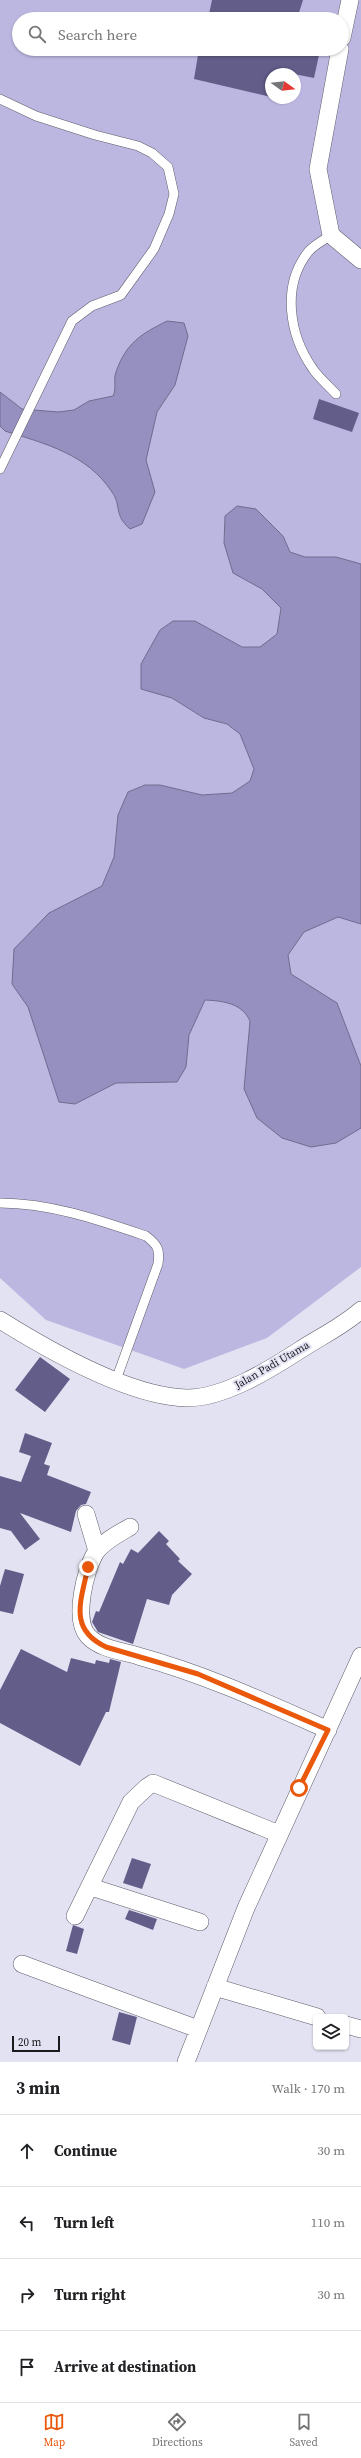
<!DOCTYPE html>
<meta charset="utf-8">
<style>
body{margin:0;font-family:"Source Serif 4",serif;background:#f6f6f6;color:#202124}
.controls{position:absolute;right:12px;bottom:12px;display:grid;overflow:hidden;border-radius:6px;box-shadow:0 1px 3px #0004}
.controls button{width:36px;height:36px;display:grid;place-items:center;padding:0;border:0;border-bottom:1px solid #e0e0e0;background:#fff;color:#202124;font:20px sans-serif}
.compass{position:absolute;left:265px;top:68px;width:36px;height:36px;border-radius:50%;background:#fff;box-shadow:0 1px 3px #0004;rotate:105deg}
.scale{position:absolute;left:12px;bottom:10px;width:48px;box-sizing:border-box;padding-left:4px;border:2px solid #19191e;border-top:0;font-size:11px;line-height:14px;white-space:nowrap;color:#19191e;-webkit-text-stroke:3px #e3e2f2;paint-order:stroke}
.stop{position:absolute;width:12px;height:12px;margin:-9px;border:3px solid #ea580c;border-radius:50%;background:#fff}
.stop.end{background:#ea580c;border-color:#fff;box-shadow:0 1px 4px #0008}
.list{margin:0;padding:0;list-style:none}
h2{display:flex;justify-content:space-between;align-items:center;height:52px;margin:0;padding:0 16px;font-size:17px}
h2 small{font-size:13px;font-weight:400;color:#757577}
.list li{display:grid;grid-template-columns:26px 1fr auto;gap:12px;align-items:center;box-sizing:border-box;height:72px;padding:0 16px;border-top:1px solid #e0e0e0}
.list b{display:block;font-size:15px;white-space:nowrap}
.list em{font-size:13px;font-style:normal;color:#757577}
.icon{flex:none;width:22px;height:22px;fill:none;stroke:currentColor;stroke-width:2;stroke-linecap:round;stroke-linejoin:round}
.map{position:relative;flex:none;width:361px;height:2062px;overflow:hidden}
.search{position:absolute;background:#fff;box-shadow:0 1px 3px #0004;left:12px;right:12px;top:12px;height:44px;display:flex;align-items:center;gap:10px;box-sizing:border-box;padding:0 14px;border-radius:22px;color:#757577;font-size:15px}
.sheet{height:340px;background:#fff}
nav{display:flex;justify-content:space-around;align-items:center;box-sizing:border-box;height:56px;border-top:1px solid #e0e0e0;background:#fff;font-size:11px;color:#757577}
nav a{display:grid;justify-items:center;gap:2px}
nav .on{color:#ea580c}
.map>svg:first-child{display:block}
.green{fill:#bbb7e1;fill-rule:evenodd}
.water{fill:#9590c0;stroke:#706c8f}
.building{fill:#625d89}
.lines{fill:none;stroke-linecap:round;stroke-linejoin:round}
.lane-casing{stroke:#5d5c69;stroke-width:10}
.street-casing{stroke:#5d5c69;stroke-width:18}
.lane{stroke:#fff;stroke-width:9}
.street{stroke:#fff;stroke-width:17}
.route{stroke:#ea580c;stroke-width:5}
.labels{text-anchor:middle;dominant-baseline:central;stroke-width:4;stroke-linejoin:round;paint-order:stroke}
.street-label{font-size:11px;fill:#19191e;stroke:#e3e2f2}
</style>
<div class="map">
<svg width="361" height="2062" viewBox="0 0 361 2062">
<rect width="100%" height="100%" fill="#e3e2f2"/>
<path class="green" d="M0,0H361V1267L267,1338L184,1369L46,1320L0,1278ZM19,19H342V49H19ZM271,74H295V98H271Z"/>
<path class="water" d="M167,321L184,323L188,336L175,385L157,412L146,460L155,492L142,524L130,529C113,514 122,506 112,492C87,454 46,444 5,431L0,426V392L22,409L58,412L74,410L89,401L113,396C117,388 113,380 116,372C126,343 141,334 167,321Z
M237,506L256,509L283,536L290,552L305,557H336L361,564V924L338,917L304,932L288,955L291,974L337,1003L361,1066V1128L336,1143L311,1147L282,1138L257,1118L244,1089L250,1021C242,1003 223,1001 205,1000L189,1035L186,1067L177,1082L116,1083L75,1104L59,1102L28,1007L12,984L14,949L49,913L102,886L114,857L118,815L128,792L145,785H160L202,795L232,793L250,781L254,769L240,734L227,724L204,718L172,698L141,689V664L160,630L173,621H195L242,647H260L277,634L281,608L262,589L233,573L224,543L225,516Z"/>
<path class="building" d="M212,0H303L297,19H208Z
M199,49H288L319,55L314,78L284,72L283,74H271V97L194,79Z
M319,399L359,413L352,432L313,419Z
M40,1357L70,1379L45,1412L15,1390Z
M25,1433L52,1443L44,1464L50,1466L47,1475L91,1492L86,1504L81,1505L76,1511L71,1532L20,1513L40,1539L25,1550L11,1531L0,1528V1476L21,1482L31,1456L19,1452Z
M159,1531L169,1541L166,1544L180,1559L178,1561L192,1574L172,1595L169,1605L147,1599L133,1644L98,1632L92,1622L96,1611L99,1612L120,1562L123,1564L131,1549L138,1553Z
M5,1569L24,1574L13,1614L0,1611V1586Z
M21,1649L67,1672L71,1658L95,1664L96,1660L109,1663L110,1659L121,1662L109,1712H106L80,1766L0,1723V1690Z
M132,1858L151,1864L142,1889L123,1883Z
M129,1910L157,1919L153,1930L125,1919Z
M73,1925L84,1929L77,1954L66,1951Z
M119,2012L137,2017L130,2045L112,2040Z"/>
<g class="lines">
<g class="lane-casing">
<path id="lane" d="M0,99L36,116L95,135L138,146L152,153L168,167L174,194L169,214L154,249L121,295L92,306L72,321L0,469
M331,235C324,240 314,245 309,251C281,285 289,335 313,369C319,378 329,386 336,394
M0,1203C50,1203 99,1220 146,1236C158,1245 160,1250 158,1264L116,1380"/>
</g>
<g class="street-casing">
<path id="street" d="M342,38L350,0
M340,49L318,169L331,235L361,260
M0,1320C48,1350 130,1397 187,1398C224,1398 269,1370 300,1350C320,1337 343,1326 361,1310
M86,1514L97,1551
M130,1527C118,1534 104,1541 96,1552C85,1569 73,1620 88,1636C100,1649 122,1651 138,1656C204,1674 265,1702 328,1730
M91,1887L200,1922
M75,1916L131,1802L147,1787L153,1783L279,1834
M22,1964L198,2029
M215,1987L317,2017
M346,2025L361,2029
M186,2062L246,1908L361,1656"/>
</g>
<use href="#lane" class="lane"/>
<use href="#street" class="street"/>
</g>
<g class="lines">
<path class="route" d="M88,1567C81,1601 68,1629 106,1647L198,1674L328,1730L299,1788"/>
</g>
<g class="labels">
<g class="street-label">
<text transform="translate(272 1365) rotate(-30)">Jalan Padi Utama</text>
</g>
</g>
</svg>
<div class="controls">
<button><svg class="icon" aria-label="layers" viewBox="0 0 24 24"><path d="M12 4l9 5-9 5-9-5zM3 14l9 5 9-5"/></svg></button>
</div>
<svg class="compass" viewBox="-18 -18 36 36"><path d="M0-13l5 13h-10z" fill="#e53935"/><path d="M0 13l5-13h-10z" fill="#757577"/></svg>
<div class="scale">20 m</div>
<div class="stop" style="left:299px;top:1788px"></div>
<div class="stop end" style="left:88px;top:1567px"></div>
<div class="search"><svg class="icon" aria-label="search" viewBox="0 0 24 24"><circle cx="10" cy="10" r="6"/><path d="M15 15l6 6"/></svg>Search here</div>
</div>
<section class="sheet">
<h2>3 min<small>Walk · 170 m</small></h2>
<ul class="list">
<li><svg class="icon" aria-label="ahead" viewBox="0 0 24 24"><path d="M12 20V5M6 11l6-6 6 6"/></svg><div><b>Continue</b></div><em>30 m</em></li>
<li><svg class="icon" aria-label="left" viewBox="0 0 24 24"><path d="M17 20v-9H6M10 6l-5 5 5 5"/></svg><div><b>Turn left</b></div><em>110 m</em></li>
<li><svg class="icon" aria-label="right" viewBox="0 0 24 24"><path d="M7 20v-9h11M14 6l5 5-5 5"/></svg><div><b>Turn right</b></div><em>30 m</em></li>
<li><svg class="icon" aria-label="arrive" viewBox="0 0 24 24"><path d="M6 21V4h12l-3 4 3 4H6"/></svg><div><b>Arrive at destination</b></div></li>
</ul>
</section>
<nav>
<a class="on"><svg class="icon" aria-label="map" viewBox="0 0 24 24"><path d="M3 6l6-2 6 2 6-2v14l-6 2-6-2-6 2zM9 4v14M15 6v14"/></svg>Map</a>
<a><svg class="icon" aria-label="directions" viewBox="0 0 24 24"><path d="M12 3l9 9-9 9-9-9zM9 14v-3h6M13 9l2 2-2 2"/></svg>Directions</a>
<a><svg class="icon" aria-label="saved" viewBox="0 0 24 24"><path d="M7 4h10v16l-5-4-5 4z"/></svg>Saved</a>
</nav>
